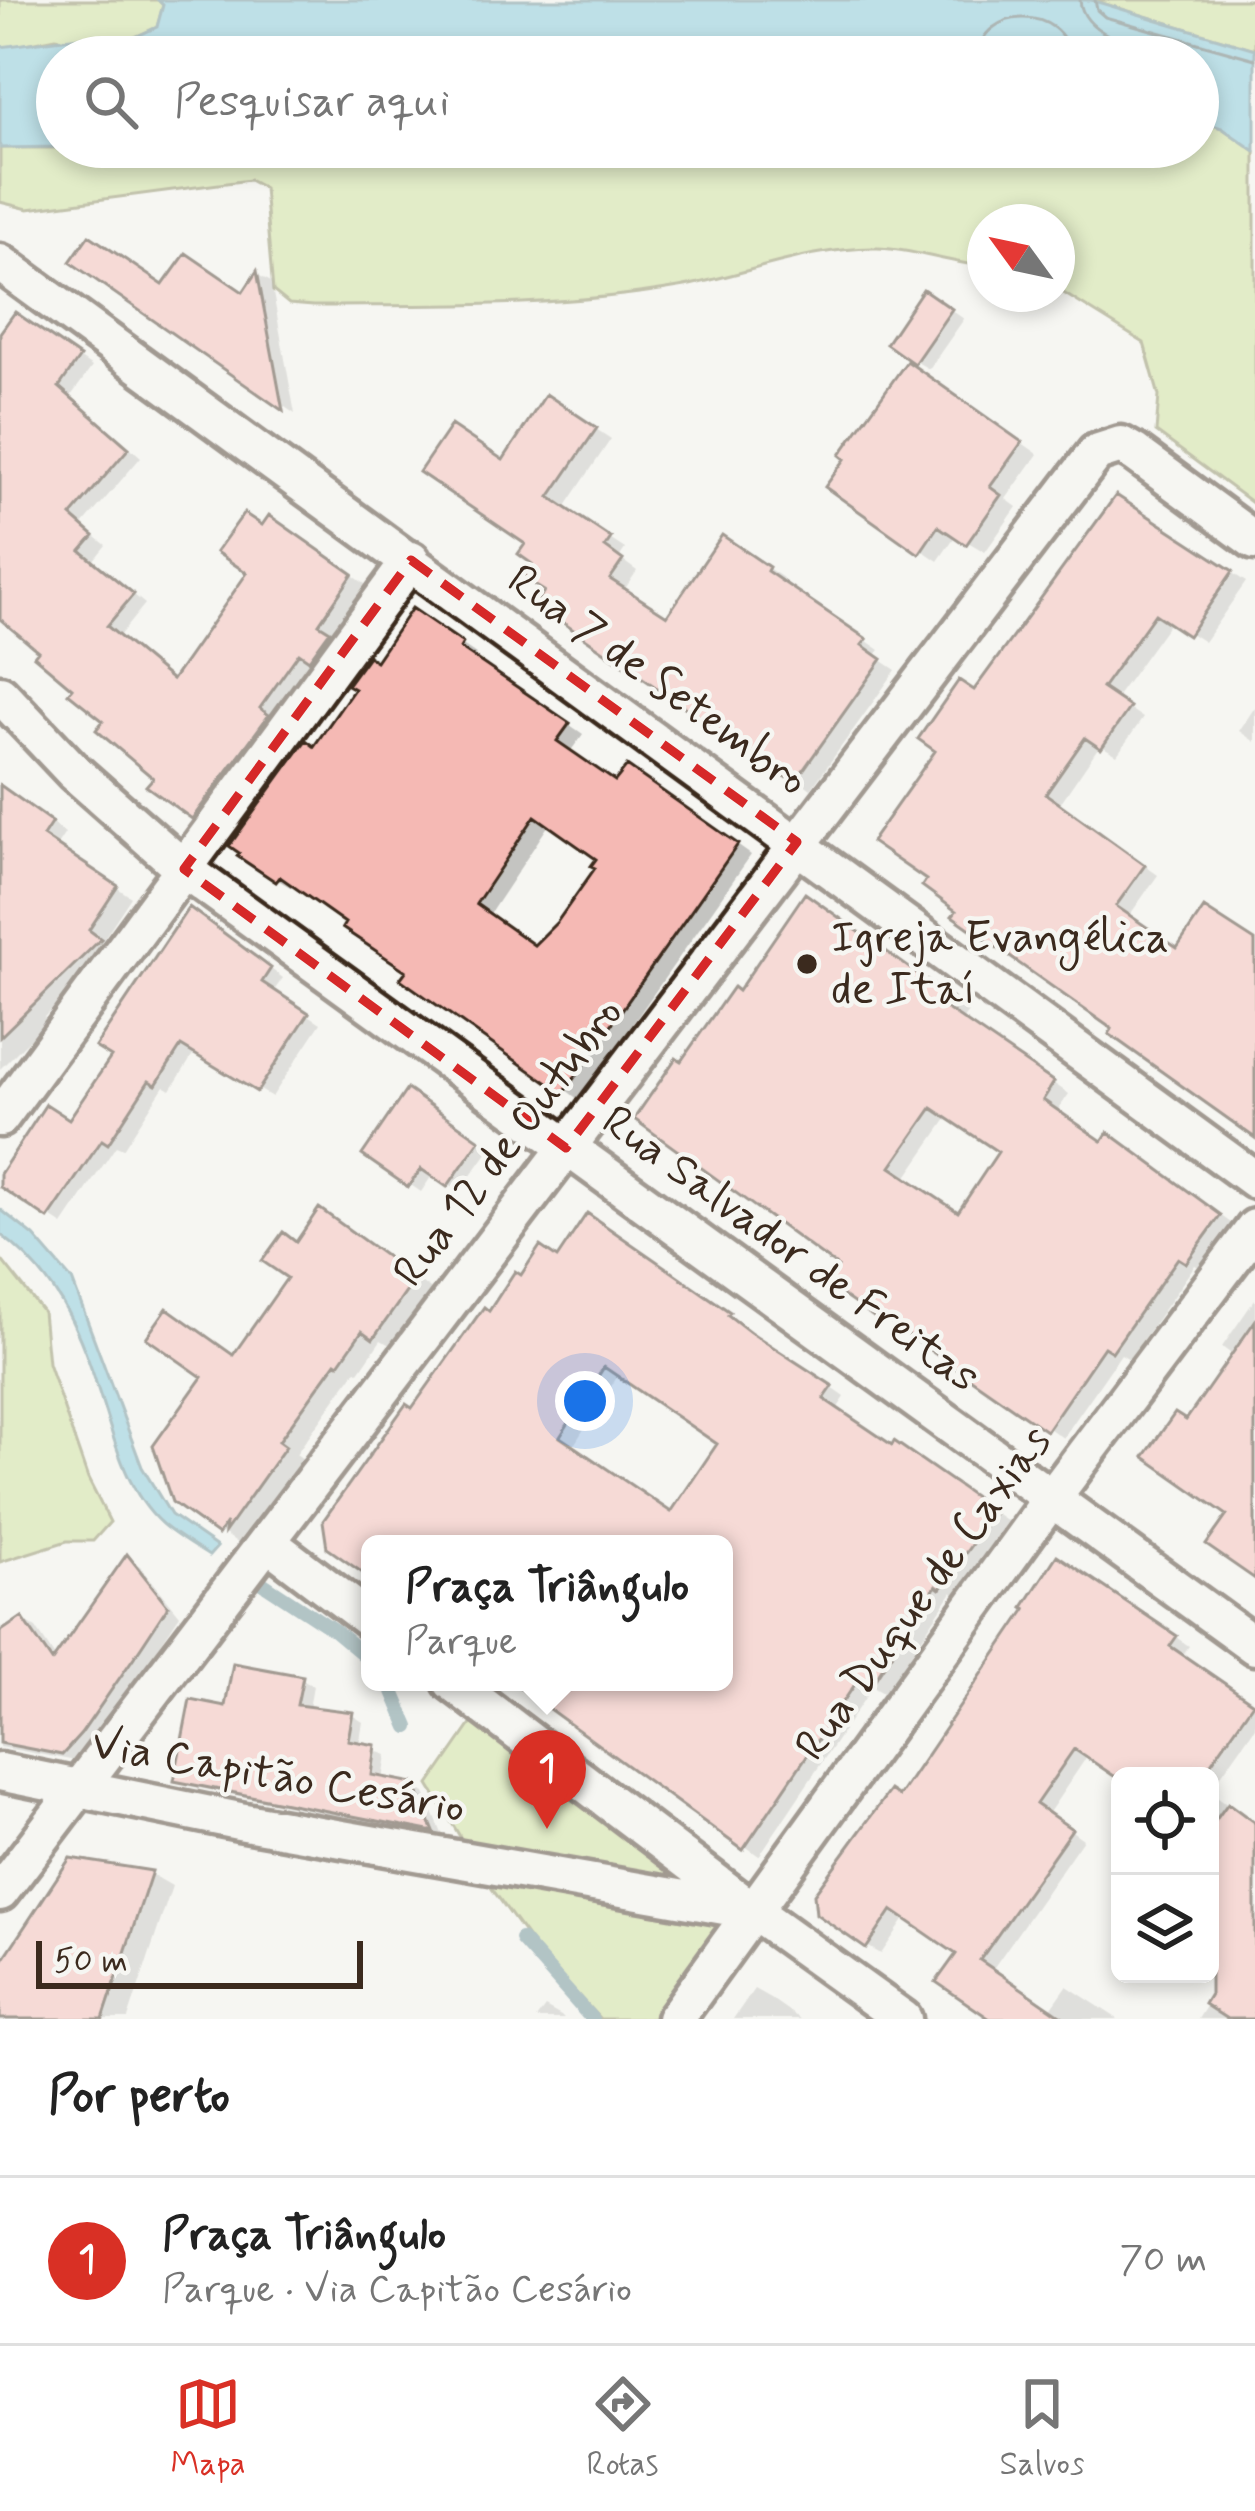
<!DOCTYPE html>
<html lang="pt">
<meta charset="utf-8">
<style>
body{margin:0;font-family:Mynerve,sans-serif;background:#f6f6f6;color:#222}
.controls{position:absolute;right:36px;bottom:36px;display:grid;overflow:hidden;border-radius:18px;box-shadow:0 6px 18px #0003}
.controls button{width:108px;height:108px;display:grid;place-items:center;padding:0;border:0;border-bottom:3px solid #e0e0e0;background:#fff;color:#222;font:60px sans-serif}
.compass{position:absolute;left:967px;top:204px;width:108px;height:108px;border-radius:50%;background:#fff;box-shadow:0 6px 18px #0003;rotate:303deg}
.scale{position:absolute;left:36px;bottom:30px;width:327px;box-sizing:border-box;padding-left:12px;border:6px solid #3b2a1e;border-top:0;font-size:33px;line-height:42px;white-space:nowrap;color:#3b2a1e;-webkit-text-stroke:9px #f6f6f2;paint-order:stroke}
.you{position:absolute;left:585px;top:1401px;width:42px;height:42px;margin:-30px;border:9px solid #fff;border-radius:50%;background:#1a73e8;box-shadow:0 0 0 18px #1a73e833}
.badge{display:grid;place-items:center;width:78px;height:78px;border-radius:50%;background:#d93025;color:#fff;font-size:39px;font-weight:700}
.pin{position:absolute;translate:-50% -99px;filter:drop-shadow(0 3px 6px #0008)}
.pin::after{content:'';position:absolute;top:63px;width:42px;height:36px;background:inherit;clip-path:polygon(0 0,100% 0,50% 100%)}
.popup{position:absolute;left:361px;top:1535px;width:372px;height:156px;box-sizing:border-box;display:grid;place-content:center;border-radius:18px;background:#fff;filter:drop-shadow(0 3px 9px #0005);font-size:39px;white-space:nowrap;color:#767676}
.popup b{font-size:45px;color:#222}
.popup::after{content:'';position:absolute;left:50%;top:100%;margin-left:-24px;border:24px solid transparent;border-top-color:#fff}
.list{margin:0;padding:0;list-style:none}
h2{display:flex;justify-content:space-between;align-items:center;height:156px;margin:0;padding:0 48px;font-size:51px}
h2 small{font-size:39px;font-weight:400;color:#767676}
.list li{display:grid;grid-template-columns:78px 1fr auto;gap:36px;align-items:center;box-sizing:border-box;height:168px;padding:0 48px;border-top:3px solid #e0e0e0}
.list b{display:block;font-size:45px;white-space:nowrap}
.list p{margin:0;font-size:39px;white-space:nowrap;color:#767676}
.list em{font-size:39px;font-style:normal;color:#767676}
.icon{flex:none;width:66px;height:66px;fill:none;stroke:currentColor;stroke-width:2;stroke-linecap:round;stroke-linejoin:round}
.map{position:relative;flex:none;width:1255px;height:2019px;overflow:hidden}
.search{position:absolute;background:#fff;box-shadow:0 6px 18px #0003;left:36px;right:36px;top:36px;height:132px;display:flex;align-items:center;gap:30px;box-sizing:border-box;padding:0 42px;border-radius:66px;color:#767676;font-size:45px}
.sheet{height:324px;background:#fff}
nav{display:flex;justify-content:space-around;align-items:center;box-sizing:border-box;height:168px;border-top:3px solid #e0e0e0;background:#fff;font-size:33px;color:#767676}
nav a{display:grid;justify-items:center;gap:6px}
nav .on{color:#d93025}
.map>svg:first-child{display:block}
.green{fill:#cbdf94;stroke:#838459;stroke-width:3}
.water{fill:#7ac5da;stroke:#61878f;stroke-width:3}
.shadow{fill:#0003;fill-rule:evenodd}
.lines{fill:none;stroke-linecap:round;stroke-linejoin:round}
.shore{stroke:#546869;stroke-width:3}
.stream{stroke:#61878f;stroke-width:14}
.building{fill:#f5b9b4;stroke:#3b2a1e;stroke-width:3;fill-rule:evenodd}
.minor-casing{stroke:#3b2a1e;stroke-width:45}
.minor{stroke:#f6f6f2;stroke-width:36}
.marked{fill:none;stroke:#d62828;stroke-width:9;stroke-dasharray:24 15;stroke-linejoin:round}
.poi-dot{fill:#3b2a1e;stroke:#f6f6f2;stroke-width:4.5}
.labels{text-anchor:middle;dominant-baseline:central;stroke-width:9;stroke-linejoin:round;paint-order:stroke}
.street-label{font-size:45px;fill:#3b2a1e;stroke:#f6f6f2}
.poi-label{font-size:45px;fill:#3b2a1e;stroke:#f6f6f2;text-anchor:start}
</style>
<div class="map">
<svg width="1255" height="2019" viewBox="0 0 1255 2019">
<rect width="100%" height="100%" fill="#f6f6f2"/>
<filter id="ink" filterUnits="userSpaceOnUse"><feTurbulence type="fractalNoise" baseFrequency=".00833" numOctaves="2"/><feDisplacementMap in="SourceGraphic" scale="24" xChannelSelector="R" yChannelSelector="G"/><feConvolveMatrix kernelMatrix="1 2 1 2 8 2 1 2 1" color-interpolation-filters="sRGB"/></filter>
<g filter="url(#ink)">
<path class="green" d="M0,0H158L163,5L157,27L108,49L56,38L5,48L0,47Z
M1092,0H1255V49Z
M1198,120L1222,128L1255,151V505L1156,432L1159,396L1144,343L1057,289V222H985V266C948,263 914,249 877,248C809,247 745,275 679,287C557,308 436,305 313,306L289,304L273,291L264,188L249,180L28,209L0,202V148L1198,147Z
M0,1258L43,1312L48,1363L88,1479L110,1522L93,1541H67L0,1562Z
M481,1710L738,1904L482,1873L429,1785Z
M487,1882L747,1914L669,2019H600L538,1952Z"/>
<path class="water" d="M158,0H1091L1255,49V151L1222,128L1198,120V57H1048L1033,45H1017L1002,57H57V147L0,148V47L94,35L109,49L157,27L163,5Z
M0,1209L34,1236L72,1280L142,1467L171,1515L217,1547L209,1556C193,1546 176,1536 162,1524C125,1491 113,1435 98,1389C78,1325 55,1275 0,1234Z"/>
<path class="shadow" d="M75,261L165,288L245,295L258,275L271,282L295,414Z
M938,301L964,319L929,369L915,361Z
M29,324L92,367L71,396L141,457L82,526L106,545L93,561L145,604L119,636L174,682L251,573L263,528L283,526L365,584L331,634L342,641L324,665L314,659L271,718L281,724L207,825L150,785L157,777L0,608V338Z
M925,375L1038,454L1006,499L1017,507L985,552L956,535L938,561L829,486Z
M563,407L611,439L564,509L625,549L619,558L637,571L624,590L669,619L738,548L783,578L781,582L880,650L875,656L896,670L811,789L548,590L504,463Z
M1132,507L1246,582L1204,642L1171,621L1115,699L1143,718L1117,755L1100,745L1059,805L1158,875L1129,916L1179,951L1255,944V1134L1116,1028L976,693Z
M427,621L476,654L473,658L583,734L570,752L617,784L643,778L751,855L579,1100L350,922L295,884L292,888L278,880L316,749L377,665ZM550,823L600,858L599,868L559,924L536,947L489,915Z
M1255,707V742L1239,731Z
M0,786L65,833L56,847L131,897L102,941L113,949L44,1017L48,1021L0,1069Z
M821,906L968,1012L962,1020L1069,1094L1057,1111L1104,1144L1125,1145L1235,1226L1204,1270L1195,1265L1129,1359L1121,1354L1063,1438L895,1322L893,1325L877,1316L831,1283L842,1267L682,1065L739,994ZM949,1116L1002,1151L959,1215L906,1178Z
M203,919L283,978L273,992L321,1023L272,1097L195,1052L171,1090L164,1086L123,1149L116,1146L63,1225L0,1184V1179L71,1122Z
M419,1100L490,1149L460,1191L433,1174L421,1192L366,1154Z
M339,1223L433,1291L393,1347L381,1340L359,1372L356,1370L296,1454L303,1459L245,1540L238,1543L174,1500L235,1357L291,1277L297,1244Z
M602,1225L845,1397L837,1409L893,1448L909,1453L1007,1521L956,1595L952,1592L885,1693L873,1686L759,1856L518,1682H724V1544H370V1574L330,1546L413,1412L490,1314L522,1279L559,1261ZM619,1374L721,1444L673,1515L572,1448Z
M1255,1299V1575L1231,1514L1187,1423L1234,1356L1222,1347Z
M127,1558L140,1566L180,1615L95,1742L76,1761L0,1747V1625L4,1632L22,1620L36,1628L57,1660Z
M1071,1567L1189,1646L1182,1656L1255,1707V1727L1210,1791V1776H1120L1088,1755L1048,1814L1083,1839L992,1970L1050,2010L1067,1986L1118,2019H995L960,1953L907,1916L881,1954L867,1946L901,1800Z
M302,1679L313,1685L309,1709L352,1715L363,1722L359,1745L387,1755L383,1780L413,1786L425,1793L443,1836L189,1786L177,1779L227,1709Z
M1210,1791L1255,1824V2019H1198L1243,1948L1210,1923Z
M71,1861L151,1874L172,1886L128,2019H0V1970Z
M754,1989L770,1998L800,2019H733Z
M545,2007L561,2016L564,2019H536Z"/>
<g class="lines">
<path class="shore" d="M1080,0C1083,40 1149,48 1181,57
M1095,0L1097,10L1105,17L1255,59
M978,57C981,5 1066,5 1069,57"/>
<path class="stream" d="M247,1573L334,1630L370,1660
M389,1682L408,1727
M521,1939L592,2019"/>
</g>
<path class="building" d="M89,235L163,285L186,253L243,292L257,271L283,411L70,262Z
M923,289L952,309L914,364L886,344Z
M15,312L80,357L59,387L129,448L71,516L94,536L81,551L134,594L107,626L172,680L247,573L216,552L244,513L262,525L269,515L353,574L319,624L330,631L309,660L299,653L260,708L269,715L192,819L146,786L153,778L96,730L103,721L68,693L72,688L34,656L38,651L0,619V333Z
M907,361L1022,442L990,487L1001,495L966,545L938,526L919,554L825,487L845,459L840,455Z
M546,394L597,428L550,497L611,538L605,547L623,560L610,579L667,616L722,535L769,567L767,571L867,639L862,645L882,659L794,783L536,604L544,591L523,578L532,564L518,554L525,544L419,472L451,425L503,460Z
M1116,495L1233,571L1188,636L1155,614L1102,688L1130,707L1101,749L1085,738L1046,794L1145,865L1116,906L1177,948L1204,908L1255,941V1138L1109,1034L1112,1029L952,916L956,911L922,886L926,880L871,842L935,751L918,739L959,680L974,690Z
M412,608L463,643L460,648L570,723L557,741L615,781L627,766L738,844L563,1094L400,979L406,971L342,928L345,923L280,877L276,882L237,856L239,853L229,846L306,740L314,746L354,689L347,685L368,656L376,661ZM535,816L596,859L591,866L595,868L557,922L534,945L476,904Z
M0,785L52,822L43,836L118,886L89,930L101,939L0,1037Z
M805,893L954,1000L947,1009L1054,1082L1043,1100L1102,1141L1108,1132L1221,1215L1186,1263L1178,1258L1112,1352L1104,1347L1046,1431L878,1314L875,1318L826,1284L838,1267L634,1119L676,1058L681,1061L733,987L738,991ZM932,1108L998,1152L958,1212L891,1167Z
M189,907L271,968L262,982L309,1013L257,1092L181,1046L156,1085L149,1081L108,1144L102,1140L48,1219L0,1187V1174L46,1104L69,1119L111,1057L95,1047Z
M407,1089L480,1140L447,1187L421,1169L408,1187L362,1155Z
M319,1208L416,1278L373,1339L362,1331L339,1364L336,1362L279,1441L286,1446L225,1532L226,1523L218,1535L172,1502L153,1446L202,1377L146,1338L167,1308L233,1355L287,1278L262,1261L283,1232L296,1242Z
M587,1213L730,1312L728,1315L750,1332L833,1386L824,1399L892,1445L894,1441L995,1511L940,1589L936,1586L870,1687L858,1680L743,1850L512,1682H724V1544H370V1578L327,1548L323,1521L406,1404L412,1408L484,1307L489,1311L515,1271L521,1275L540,1246L557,1258ZM604,1367L717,1444L671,1512L560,1437Z
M1255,1321V1579L1206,1545L1227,1515L1144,1457L1175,1413L1186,1420Z
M127,1554L168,1606L141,1647L81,1734L62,1755L0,1743V1632L22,1617L52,1661Z
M1057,1555L1177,1636L1170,1646L1253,1703L1202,1776H1114L1074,1749L1036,1804L1072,1829L980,1960L1066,2019H990L936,1982L956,1954L892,1910L866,1949L816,1914L814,1894L890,1790L899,1796L1026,1609L1023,1607Z
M233,1663L303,1676L297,1705L353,1712L348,1740L376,1745L372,1775L414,1783L434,1832L174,1781L190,1699L225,1706Z
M1228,1803L1255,1823V2019H1227L1204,2004L1210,1994V1828Z
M70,1858L152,1871L103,2019H0V1964Z"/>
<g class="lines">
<g class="minor-casing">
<path id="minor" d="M0,263L1255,1180
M0,694L74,772L184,869L1255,1646
M0,1118L411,560
M267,1542L370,1620
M452,1682L753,1911L903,2019
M0,1772L239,1821L753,1911
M0,1892L1096,453L1121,445L1135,453L1255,541
M675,2019L1051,1499L1255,1228"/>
</g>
<use href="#minor" class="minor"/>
</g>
</g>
<path d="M0 0H1255V2019H0ZM411,560L797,842L566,1148L184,869Z" fill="#f6f6f2" fill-opacity=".55" fill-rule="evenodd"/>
<path class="marked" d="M411,560L797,842L566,1148L184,869Z"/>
<circle class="poi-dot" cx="807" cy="964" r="12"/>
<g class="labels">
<g class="street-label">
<text transform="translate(657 681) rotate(36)">Rua 7 de Setembro</text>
<text transform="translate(509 1143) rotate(-53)">Rua 12 de Outubro</text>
<text transform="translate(790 1250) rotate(36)">Rua Salvador de Freitas</text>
<text transform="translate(924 1594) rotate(-54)">Rua Duque de Caxias</text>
<text transform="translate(278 1777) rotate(10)">Via Capitão Cesário</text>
</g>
<g class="poi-label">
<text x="831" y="938">Igreja Evangélica<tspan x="831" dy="52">de Itaí</tspan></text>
</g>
</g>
</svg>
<div class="controls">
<button><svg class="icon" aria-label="locate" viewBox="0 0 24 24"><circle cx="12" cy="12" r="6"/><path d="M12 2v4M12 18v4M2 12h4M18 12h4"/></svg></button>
<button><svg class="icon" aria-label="layers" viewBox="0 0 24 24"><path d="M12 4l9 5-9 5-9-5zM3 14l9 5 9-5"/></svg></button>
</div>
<svg class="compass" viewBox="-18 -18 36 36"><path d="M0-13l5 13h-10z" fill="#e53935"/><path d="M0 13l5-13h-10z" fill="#767676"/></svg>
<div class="scale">50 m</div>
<div class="you"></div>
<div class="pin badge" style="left:547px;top:1829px">1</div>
<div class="popup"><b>Praça Triângulo</b>Parque</div>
<div class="search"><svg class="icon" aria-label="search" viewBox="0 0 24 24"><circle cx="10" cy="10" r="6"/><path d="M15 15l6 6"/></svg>Pesquisar aqui</div>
</div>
<section class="sheet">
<h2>Por perto<small></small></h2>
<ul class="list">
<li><span class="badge">1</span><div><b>Praça Triângulo</b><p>Parque · Via Capitão Cesário</p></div><em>70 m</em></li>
</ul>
</section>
<nav>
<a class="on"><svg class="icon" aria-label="map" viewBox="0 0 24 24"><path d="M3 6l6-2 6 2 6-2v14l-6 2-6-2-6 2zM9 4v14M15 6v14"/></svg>Mapa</a>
<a><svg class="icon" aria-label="directions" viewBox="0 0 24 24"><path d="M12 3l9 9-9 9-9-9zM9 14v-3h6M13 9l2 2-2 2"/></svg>Rotas</a>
<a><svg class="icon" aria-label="saved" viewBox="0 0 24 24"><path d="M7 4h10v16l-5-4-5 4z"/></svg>Salvos</a>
</nav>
